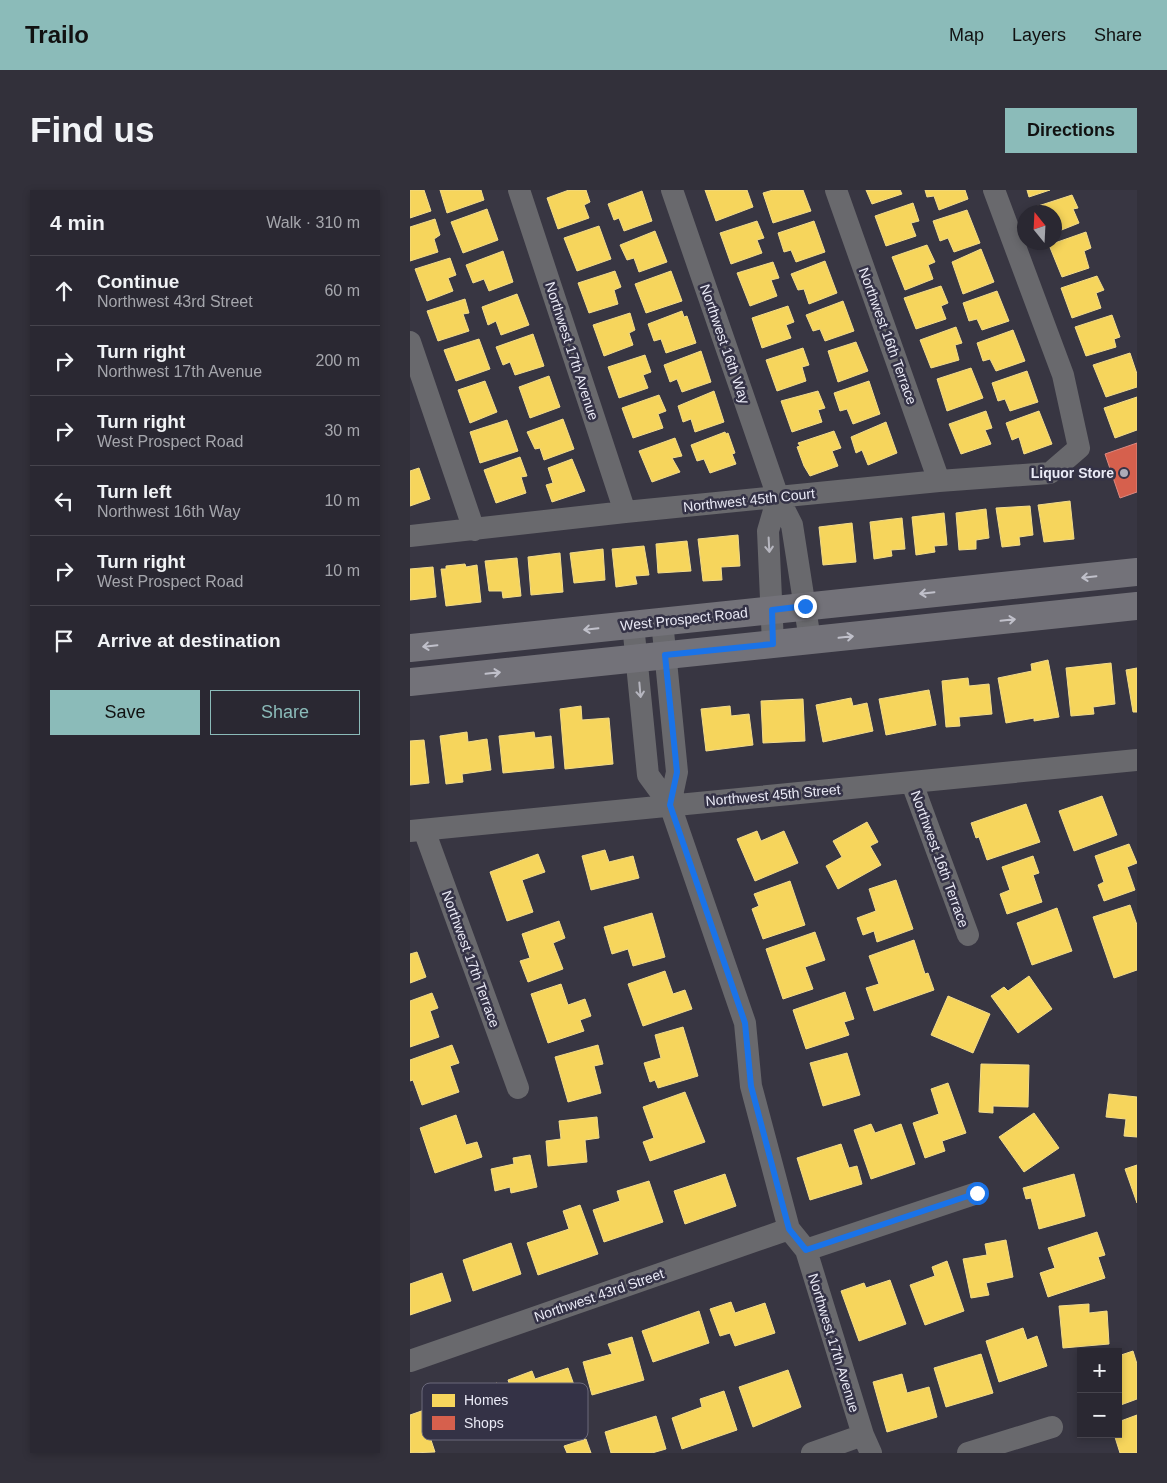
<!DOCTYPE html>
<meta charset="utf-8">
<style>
body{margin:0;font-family:Arial,sans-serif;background:#32303a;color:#f1f3f6}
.controls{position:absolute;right:15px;bottom:15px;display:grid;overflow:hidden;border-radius:0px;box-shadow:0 2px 8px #0003}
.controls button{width:45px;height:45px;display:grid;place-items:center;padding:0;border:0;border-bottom:1px solid #46444d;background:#2a2832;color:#f1f3f6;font:25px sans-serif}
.compass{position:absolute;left:607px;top:15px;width:45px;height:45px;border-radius:50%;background:#2a2832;box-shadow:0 2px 8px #0003;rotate:342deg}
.stop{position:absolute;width:15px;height:15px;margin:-11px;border:4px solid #1a73e8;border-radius:50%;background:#fff}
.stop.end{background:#1a73e8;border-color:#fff;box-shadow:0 1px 5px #0008}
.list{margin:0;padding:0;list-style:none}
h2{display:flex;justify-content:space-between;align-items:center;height:65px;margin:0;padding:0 20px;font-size:21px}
h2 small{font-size:16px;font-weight:400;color:#a5a6ac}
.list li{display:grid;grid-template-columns:32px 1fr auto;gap:15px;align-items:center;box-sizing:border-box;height:70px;padding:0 20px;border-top:1px solid #46444d}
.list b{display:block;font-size:19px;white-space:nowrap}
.list p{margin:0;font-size:16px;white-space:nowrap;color:#a5a6ac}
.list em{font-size:16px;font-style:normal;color:#a5a6ac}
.actions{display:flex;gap:10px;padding:15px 20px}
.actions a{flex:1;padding:11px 0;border:1px solid #8bbbb9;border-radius:0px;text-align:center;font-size:18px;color:#8bbbb9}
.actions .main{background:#8bbbb9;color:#111}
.icon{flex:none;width:28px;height:28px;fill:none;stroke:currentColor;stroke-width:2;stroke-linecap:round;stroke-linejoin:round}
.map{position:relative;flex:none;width:727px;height:1263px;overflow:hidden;border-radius:0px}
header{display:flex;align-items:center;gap:30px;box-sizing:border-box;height:70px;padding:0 25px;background:#8bbbb9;color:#111}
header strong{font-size:24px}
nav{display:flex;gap:28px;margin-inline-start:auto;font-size:18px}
.intro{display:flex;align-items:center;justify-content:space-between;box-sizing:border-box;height:120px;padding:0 30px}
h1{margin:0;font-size:35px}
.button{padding:12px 22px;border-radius:0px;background:#8bbbb9;color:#111;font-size:18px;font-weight:700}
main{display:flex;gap:30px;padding:0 30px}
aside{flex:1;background:#2a2832;border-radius:0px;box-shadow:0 2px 8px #0003}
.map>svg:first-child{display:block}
.homes{fill:#f6d55c;stroke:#f2db8a}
.shops{fill:#d6604d;stroke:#dc8980}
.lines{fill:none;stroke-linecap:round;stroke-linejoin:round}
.minor{stroke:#69696d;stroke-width:22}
.major{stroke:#737279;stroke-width:28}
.oneway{stroke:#b6b6bf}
.oneway2{stroke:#c0c0ca}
.route{stroke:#1a73e8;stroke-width:6}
.poi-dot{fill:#acabb7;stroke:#343246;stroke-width:2}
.labels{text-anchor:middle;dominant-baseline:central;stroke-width:5;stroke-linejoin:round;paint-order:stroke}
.street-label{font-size:14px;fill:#eaeaf6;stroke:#343246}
.poi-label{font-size:14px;font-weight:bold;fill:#eaeaf6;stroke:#343246;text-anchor:end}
.key{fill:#343246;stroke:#6b697b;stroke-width:1}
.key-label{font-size:14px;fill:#eaeaf6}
</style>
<header>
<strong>Trailo</strong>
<nav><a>Map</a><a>Layers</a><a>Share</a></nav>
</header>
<div class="intro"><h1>Find us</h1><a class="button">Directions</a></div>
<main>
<aside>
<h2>4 min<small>Walk · 310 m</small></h2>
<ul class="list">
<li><svg class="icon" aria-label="ahead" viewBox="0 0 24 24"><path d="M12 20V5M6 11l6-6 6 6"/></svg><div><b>Continue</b><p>Northwest 43rd Street</p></div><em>60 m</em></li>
<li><svg class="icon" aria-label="right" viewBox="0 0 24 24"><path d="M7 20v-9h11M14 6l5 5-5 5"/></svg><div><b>Turn right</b><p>Northwest 17th Avenue</p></div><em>200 m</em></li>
<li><svg class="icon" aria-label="right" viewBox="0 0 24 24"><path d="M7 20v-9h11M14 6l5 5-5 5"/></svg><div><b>Turn right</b><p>West Prospect Road</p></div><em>30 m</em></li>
<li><svg class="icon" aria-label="left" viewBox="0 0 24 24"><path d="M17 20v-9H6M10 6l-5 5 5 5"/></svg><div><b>Turn left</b><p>Northwest 16th Way</p></div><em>10 m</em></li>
<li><svg class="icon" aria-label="right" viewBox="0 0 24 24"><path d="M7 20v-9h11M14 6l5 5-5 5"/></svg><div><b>Turn right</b><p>West Prospect Road</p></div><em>10 m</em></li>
<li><svg class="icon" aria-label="arrive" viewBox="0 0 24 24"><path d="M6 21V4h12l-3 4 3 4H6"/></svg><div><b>Arrive at destination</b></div></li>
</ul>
<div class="actions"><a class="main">Save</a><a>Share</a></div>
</aside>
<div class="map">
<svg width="727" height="1263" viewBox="0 0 727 1263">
<rect width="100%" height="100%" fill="#383642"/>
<path class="homes" d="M0,0H14L21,21L0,28Z
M30,0H71L74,10L37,23Z
M159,0H176L180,12L174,15L179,28L148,39L137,8Z
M295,0H337L343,17L306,31Z
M363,0H393L401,21L363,33L353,3Z
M456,0H490L492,4L462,14Z
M515,0H555L558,9L529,20L524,6L517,7Z
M617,0H640L619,7Z
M232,1L242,31L214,41L209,28L204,30L198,14Z
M662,5L668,18L663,19L669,33L644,43V22H624L622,18Z
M503,13L509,31L501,33L506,46L476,56L465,26Z
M77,19L88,50L53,63L41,32Z
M557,20L570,53L544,62L538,48L530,51L523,31Z
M25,29L30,45L24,49L28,62L0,71V37Z
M347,31L354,48L347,50L352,63L321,74L310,43Z
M404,31L415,62L386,72L381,60L374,62L368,43Z
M189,36L201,69L167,81L154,48Z
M245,41L257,72L229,82L224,68L217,70L210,55Z
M676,42L681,58L674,61L679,78L652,87L639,55Z
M517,55L525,72L518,75L523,89L495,100L482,67Z
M571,59L584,92L553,104L542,72Z
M93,61L103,92L79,101L74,89L63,93L56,75Z
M40,68L46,85L38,88L43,101L17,111L5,79Z
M415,71L427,103L399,114L394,99L388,100L381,84Z
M363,72L369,88L361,90L367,106L340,116L327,83Z
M205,81L211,97L204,100L208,114L179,123L168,93Z
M261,81L272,111L236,123L225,94Z
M687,86L694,100L686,103L691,118L662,128L651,98Z
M531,96L538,113L531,116L536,129L506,139L494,108Z
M587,101L599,131L572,140L567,129L559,131L553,113Z
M107,104L119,135L91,145L86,131L78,135L72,117Z
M55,109L59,123L53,124L59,141L28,151L17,121Z
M433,111L444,141L415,151L410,139L403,141L396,125Z
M378,116L384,132L376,135L381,148L352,158L342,128Z
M272,121L274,127L277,126L286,153L256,163L251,149L244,151L238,134Z
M220,123L225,140L219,143L223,155L194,166L183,135Z
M702,125L710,147L704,149L706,157L676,166L665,137Z
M546,137L552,153L545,155L549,170L521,178L510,150Z
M603,140L615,171L586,181L580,169L573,171L567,153Z
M123,144L134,176L105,185L100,172L93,175L86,157Z
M69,149L80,179L46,191L34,160Z
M446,152L458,181L428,192L418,161Z
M393,158L399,175L392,177L396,191L367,201L356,170Z
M291,161L301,192L272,202L267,189L260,192L254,175Z
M720,163L727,184V197L696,207L683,175Z
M235,165L241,182L233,185L238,198L209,208L198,177Z
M561,178L573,208L537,221L527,189Z
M617,181L628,212L600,221L595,209L588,211L582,193Z
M139,186L150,217L120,228L109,197Z
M75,191L87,222L60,233L48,200Z
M459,191L470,224L443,234L437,219L430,221L424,203Z
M304,201L314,232L285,242L281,229L273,232L268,216Z
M408,201L415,218L408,220L412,232L382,242L371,211Z
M249,205L256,221L248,224L253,238L223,248L212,218Z
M727,207V240L705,248L694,218Z
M576,221L582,238L575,240L581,254L551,264L539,234Z
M629,221L642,254L614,264L609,247L602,250L596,233Z
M153,229L164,259L134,270L130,258L125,259L117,242Z
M97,230L108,261L70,273L60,242Z
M476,232L487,263L458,275L452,260L446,263L441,247Z
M424,241L431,258L422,261L428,276L400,286L394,276L387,257L390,256L388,253Z
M315,242L316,244L318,243L325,263L322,264L326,274L300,283L294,269L287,271L281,255Z
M265,248L272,266L262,268L270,282L242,292L229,261Z
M110,267L117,286L111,287L116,303L86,313L74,280Z
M162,269L175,301L142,312L136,295L143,293L138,278Z
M9,278L20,309L0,316V281Z
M660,311L664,349L634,352L628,315Z
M620,316L623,345L609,347L610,355L592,357L586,318Z
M576,319L579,348L566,350V359L549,360L546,323Z
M534,323L537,355L524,356L525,362L506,365L502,327Z
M492,328L495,359L481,360L482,366L464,369L460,332Z
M442,333L446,372L413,375L409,337Z
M328,345L330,376L311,377L312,390L293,391L288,349Z
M277,351L281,381L248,383L246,354Z
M234,356L239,385L225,386L227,394L206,397L202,359Z
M193,359L195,390L164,393L160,363Z
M150,363L153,402L121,405L118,367Z
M107,368L111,406L93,408L92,401H79L75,371Z
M55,374L56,377L67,375L71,412L36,416L31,379H36V376Z
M23,377L26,407L0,410V379Z
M638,470L649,527L624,531V528L596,533L588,488L622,481L621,474Z
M701,473L705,514L683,517L684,524L661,526L656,478Z
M727,478V522H723L716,480Z
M558,488L559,496L579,494L582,524L549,527L550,536L536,537L532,491Z
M519,500L526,535L476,545L469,509Z
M441,508L443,516L457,513L463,541L413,552L406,515Z
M393,509L395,551L353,553L351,511Z
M171,516L172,530L199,528L203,574L155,579L150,519Z
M320,516L321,526L339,524L343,555L296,561L291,519Z
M57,542L58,552L77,549L81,580L52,584L53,592L36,594L30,546Z
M124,542L125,548L141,546L144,578L93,583L89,546Z
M14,550L19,593L0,595V551Z
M692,606L707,645L664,661L649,621Z
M616,614L630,652L577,670L569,647L566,648L561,633Z
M457,632L468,652L460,656L471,675L428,699L416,676L432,667L423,651Z
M347,641L351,651L374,641L388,673L345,691L327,649Z
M719,654L727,673L717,677L725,700L694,711L688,695L694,692L685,666Z
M195,660L199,672L223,666L229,688L181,700L172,666Z
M128,664L135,682L112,690L123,722L97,731L80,682Z
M623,666L629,683L623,685L632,712L597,724L590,704L600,700L592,677Z
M486,690L503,739L467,752L464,741L453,745L447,728L466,721L459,699Z
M380,691L395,735L353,749L342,719L349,716L344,704Z
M720,715L727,735V780L704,788L683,727Z
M647,718L662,761L622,775L607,733Z
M242,723L255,767L223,776L218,759L202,764L194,737Z
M149,731L155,748L143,753L153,779L118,792L110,771L120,768L112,744Z
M405,742L415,770L395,777L403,799L373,809L356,759Z
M504,750L515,784L518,783L524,800L464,821L456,798L469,794L459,766Z
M7,762L16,787L0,793V764Z
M255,781L263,804L275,800L282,819L233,836L218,794Z
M619,786L642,819L608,843L581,806L594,797L598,801Z
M151,794L158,815L175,809L181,826L170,830L174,841L138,853L121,804Z
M435,802L444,829L434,832L439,845L396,859L383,820Z
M22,803L28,818L20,821L29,847L0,857V811Z
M538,806L580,824L563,863L521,845Z
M273,837L288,886L248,898L245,890L240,892L234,873L251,868L245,845Z
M42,855L49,873L40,876L49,902L12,915L3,890L0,891V870Z
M188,855L193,874L184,876L191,903L158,912L145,867Z
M437,863L450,905L413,916L400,873Z
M571,874L619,875L618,917L583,916V923L569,922Z
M538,893L556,943L532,951L535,961L515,968L503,933L529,924L521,899Z
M275,902L295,952L240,971L233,952L244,948L233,917Z
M699,904L727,907V947L714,946L716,929L696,927Z
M624,923L649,958L614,982L589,947Z
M46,925L56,955L67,952L72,967L25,983L10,938Z
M187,927L189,948L175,950L177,972L138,976L136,951L151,949L149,931Z
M461,934L465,943L491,934L505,974L461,989L444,940Z
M431,954L439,978L447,976L452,994L400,1010L387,968Z
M120,965L127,997L101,1003L100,997L85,1001L81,979L104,974L103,968Z
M727,975V1013L715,979Z
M315,984L326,1016L275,1034L264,1001Z
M664,984L675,1026L629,1039L621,1008L616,1009L613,998Z
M239,991L253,1032L194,1052L183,1020L210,1011L207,1001Z
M170,1015L188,1064L128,1085L117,1053L159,1039L153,1021Z
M687,1042L695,1065L688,1067L695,1088L638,1107L630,1083L645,1078L638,1058Z
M596,1050L603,1087L576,1093L579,1105L561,1108L553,1069L577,1065L575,1054Z
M101,1053L111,1084L63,1101L53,1070Z
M537,1071L554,1121L515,1135L500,1095L525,1086L522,1077Z
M32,1083L41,1111L0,1125V1094Z
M480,1090L496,1134L449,1151L431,1101L454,1093L456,1098Z
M321,1112L325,1123L355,1113L365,1143L325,1156L320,1143L310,1146L300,1119Z
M679,1114V1123L697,1121L699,1154L653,1158L649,1116Z
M289,1121L299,1153L243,1172L232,1141Z
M613,1138L617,1150L627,1146L637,1176L589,1192L576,1151Z
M222,1147L234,1190L182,1205L173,1172L202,1164L198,1154Z
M723,1161L727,1174V1209L708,1216V1166Z
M571,1164L583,1203L536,1217L524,1178Z
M158,1178L171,1215L113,1235L98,1190L122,1181L125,1189Z
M378,1180L391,1217L343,1237L329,1197Z
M492,1184L497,1203L519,1197L527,1227L477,1242L463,1192Z
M87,1193L97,1223L45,1241L35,1211Z
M314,1201L327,1240L272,1259L262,1228L292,1217L290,1209Z
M23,1217L32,1243L20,1247L25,1262L0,1263V1225Z
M727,1225V1263H710L704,1244H708V1232Z
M246,1226L256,1259L242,1263H201L195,1242Z
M176,1249L181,1263H157L154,1256Z"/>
<path class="shops" d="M727,253V302L710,308L695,264Z"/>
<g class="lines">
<path class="minor" d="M109,0L215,322
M262,0L368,307L382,335L400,450
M426,0L529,291
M0,152L64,340
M0,346L215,322L529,291L640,283L669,258L653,185L584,0
M252,431L267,582L260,615
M223,434L238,585L260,615L335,833L341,896L379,1039L396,1060L453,1245L461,1263
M363,454L358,341L368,307
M502,593L558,745
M14,640L108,898
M0,641L727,570
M396,1060L567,1003
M0,1171L379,1039
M402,1263L453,1245
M558,1263L642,1237"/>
<path class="major" d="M0,458L727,382
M0,492L727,416"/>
</g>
<defs><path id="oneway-shaft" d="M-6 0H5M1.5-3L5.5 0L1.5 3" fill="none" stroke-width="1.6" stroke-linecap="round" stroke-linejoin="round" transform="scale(1.25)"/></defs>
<g class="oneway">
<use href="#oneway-shaft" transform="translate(359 355) rotate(87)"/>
<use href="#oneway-shaft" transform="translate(230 500) rotate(85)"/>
</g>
<g class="oneway2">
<use href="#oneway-shaft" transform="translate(679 387) rotate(174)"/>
<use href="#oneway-shaft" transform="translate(517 403) rotate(174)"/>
<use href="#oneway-shaft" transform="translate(598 430) rotate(-6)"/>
<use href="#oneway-shaft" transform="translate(181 439) rotate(174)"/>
<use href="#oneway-shaft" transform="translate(436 447) rotate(-6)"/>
<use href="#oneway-shaft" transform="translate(20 456) rotate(174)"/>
<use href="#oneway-shaft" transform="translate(83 483) rotate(-6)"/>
</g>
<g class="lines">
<path class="route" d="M395,416L362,420L363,454L255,465L267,582L260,615L335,833L341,896L379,1039L396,1060L567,1003"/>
</g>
<circle class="poi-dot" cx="714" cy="283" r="5"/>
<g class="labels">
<g class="street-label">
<text transform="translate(478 146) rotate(70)">Northwest 16th Terrace</text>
<text transform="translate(315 154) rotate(71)">Northwest 16th Way</text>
<text transform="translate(162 161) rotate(72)">Northwest 17th Avenue</text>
<text transform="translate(339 310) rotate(-6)">Northwest 45th Court</text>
<text transform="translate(274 429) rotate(-6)">West Prospect Road</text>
<text transform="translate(363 605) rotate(-5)">Northwest 45th Street</text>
<text transform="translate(530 669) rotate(70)">Northwest 16th Terrace</text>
<text transform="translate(61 769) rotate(70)">Northwest 17th Terrace</text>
<text transform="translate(189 1105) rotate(-19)">Northwest 43rd Street</text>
<text transform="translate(424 1153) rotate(73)">Northwest 17th Avenue</text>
</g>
<g class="poi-label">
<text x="704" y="283">Liquor Store</text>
</g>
</g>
<rect x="12" y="1193" width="166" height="57" rx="8" class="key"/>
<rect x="22" y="1204" width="23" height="13" fill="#f6d55c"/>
<rect x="22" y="1226" width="23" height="14" fill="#d6604d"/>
<g class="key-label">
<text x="54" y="1215">Homes</text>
<text x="54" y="1238">Shops</text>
</g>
</svg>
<div class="controls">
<button>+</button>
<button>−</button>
</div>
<svg class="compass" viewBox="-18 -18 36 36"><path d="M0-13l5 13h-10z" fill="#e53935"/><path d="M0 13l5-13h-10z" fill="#a5a6ac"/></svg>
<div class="stop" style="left:567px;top:1003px"></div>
<div class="stop end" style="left:395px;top:416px"></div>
</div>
</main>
